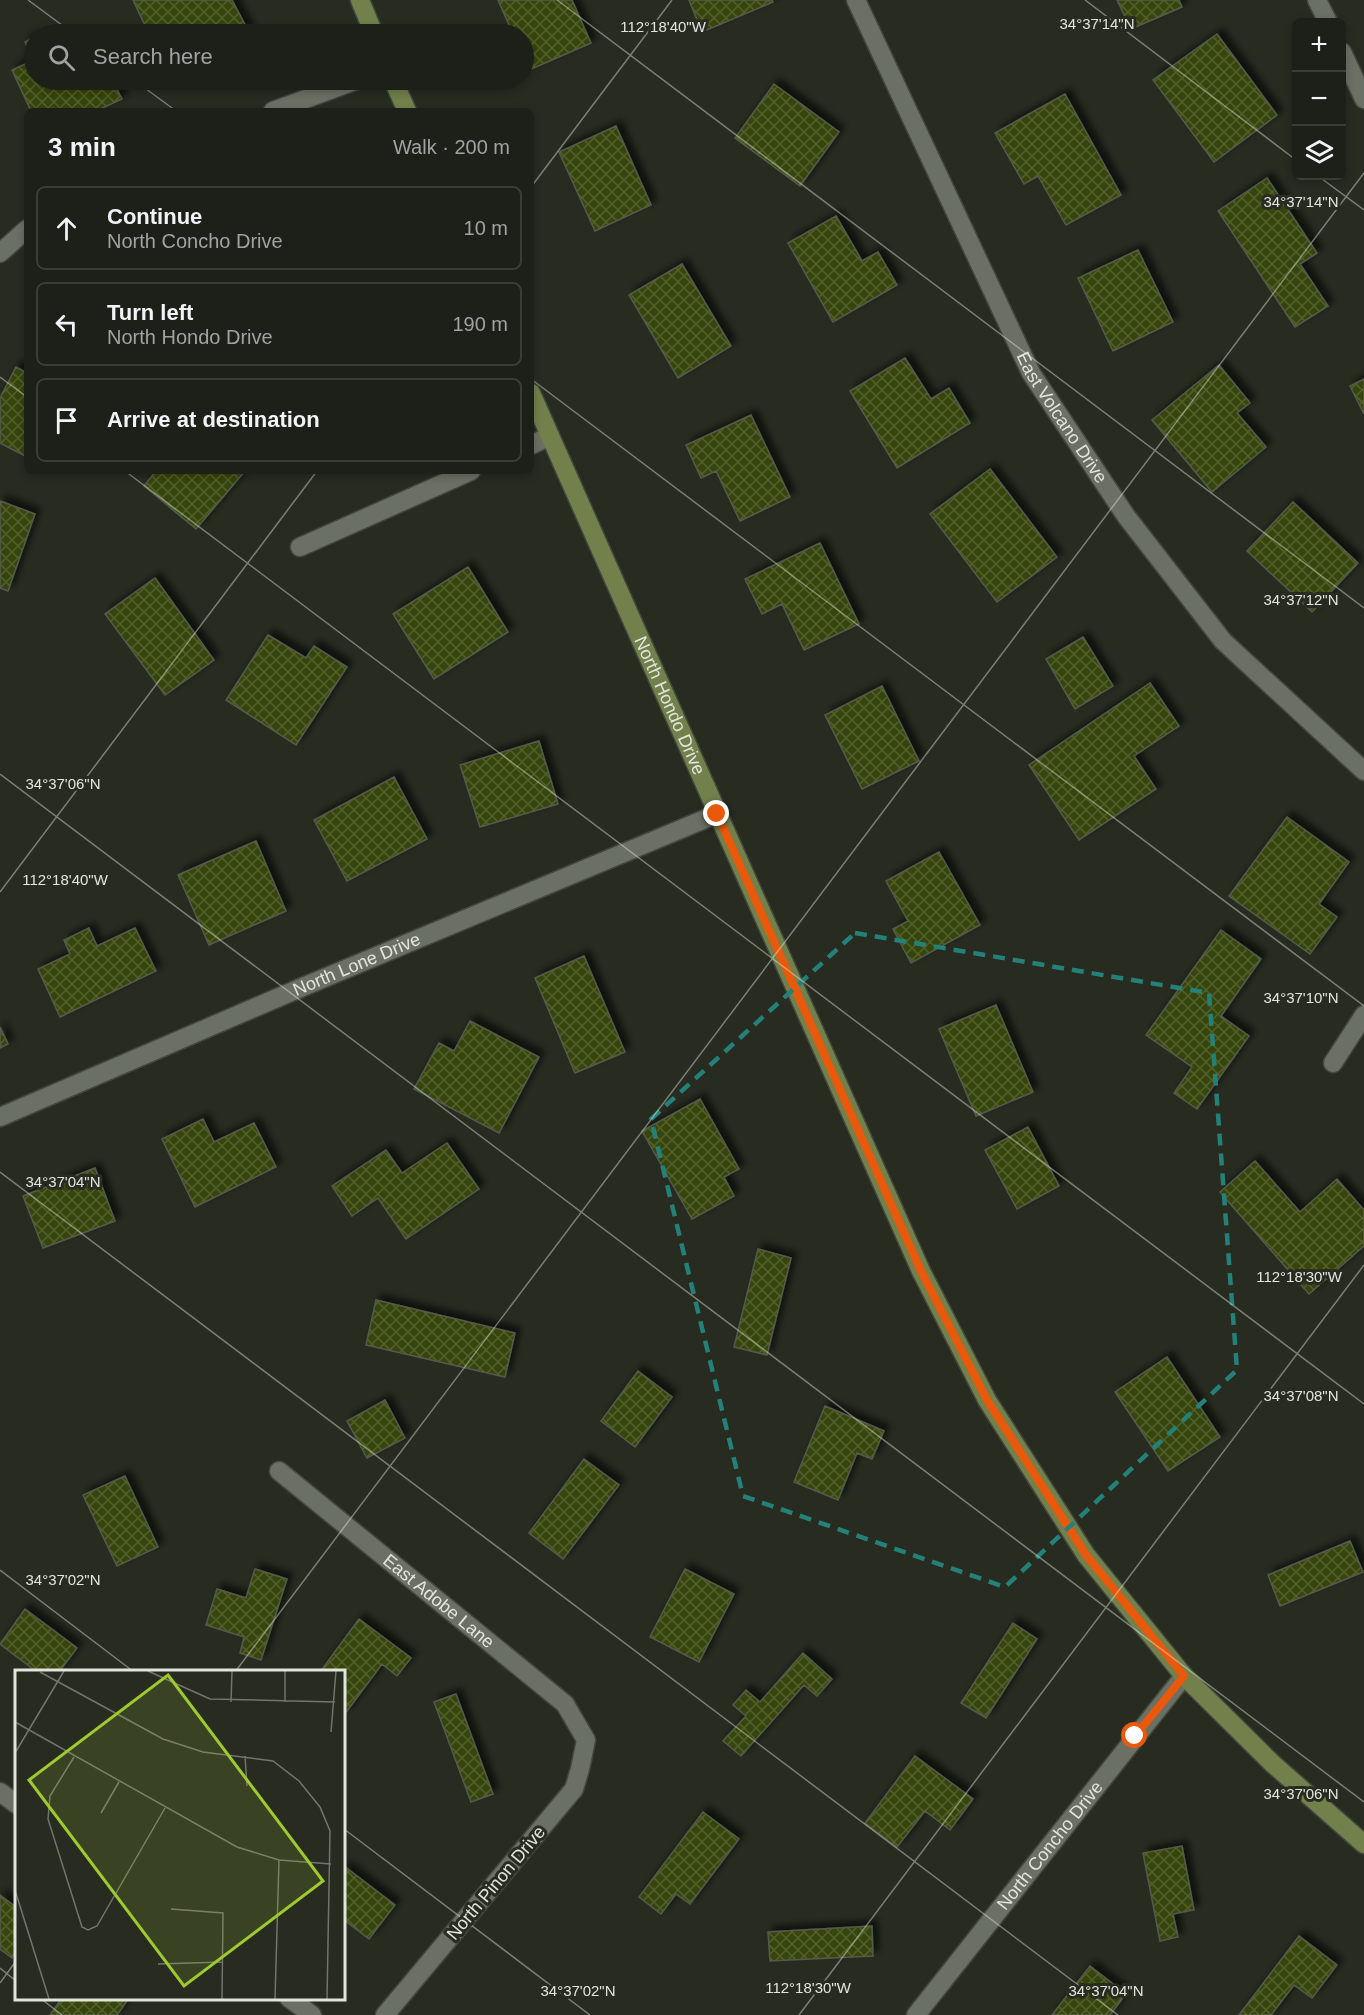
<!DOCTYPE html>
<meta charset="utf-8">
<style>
body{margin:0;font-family:Arial,sans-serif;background:#2a2d25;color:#f1f3f6}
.controls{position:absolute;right:18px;top:18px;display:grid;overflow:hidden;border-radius:9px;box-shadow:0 3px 9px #0003}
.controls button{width:54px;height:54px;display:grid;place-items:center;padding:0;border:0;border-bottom:2px solid #3b3e37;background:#1d2018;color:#f1f3f6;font:30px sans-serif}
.stop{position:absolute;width:18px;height:18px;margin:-14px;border:4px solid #ea580c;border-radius:50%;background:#fff}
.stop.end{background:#ea580c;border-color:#fff;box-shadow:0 2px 6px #0008}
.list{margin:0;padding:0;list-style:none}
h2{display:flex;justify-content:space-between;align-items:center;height:78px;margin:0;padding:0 24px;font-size:26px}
h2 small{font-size:20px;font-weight:400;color:#a0a3a2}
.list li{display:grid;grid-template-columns:39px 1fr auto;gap:18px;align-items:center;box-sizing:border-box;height:84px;margin:0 12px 12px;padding:0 12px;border:2px solid #3b3e37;border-radius:9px}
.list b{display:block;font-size:22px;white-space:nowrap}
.list p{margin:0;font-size:20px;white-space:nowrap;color:#a0a3a2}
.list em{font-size:20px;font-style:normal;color:#a0a3a2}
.icon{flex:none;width:33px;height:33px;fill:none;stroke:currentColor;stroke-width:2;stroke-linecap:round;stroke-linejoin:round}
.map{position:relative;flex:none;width:1364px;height:2015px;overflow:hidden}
.search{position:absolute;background:#1d2018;box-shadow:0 3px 9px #0003;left:24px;top:24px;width:510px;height:66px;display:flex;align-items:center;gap:15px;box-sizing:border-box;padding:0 21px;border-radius:33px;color:#a0a3a2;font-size:22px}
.panel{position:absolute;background:#1d2018;box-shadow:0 3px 9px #0003;left:24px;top:108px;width:510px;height:366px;border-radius:9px}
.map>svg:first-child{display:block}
.building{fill:url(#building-cross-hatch);stroke:#565a4e;stroke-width:1.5;filter:url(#shadow)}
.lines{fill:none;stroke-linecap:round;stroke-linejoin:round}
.street-casing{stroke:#42463d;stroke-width:21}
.secondary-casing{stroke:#42463d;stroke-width:21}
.street{stroke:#6b7064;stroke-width:18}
.secondary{stroke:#72814b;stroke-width:18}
.route{stroke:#ea580c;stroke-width:8}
.marked{fill:none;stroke:#248179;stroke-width:4.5;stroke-dasharray:12 8;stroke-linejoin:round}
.ticks{fill:none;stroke:#e2e5dd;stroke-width:1.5;stroke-opacity:0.45}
.labels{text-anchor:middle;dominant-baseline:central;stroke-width:6;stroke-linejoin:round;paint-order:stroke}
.street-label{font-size:18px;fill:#e2e5dd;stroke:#272b20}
.inset-road{fill:none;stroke:#72756c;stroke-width:1.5}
.view{fill:#9fca2e;fill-opacity:0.15;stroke:#9fca2e;stroke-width:3}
.inset-edge{fill:none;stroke:#e2e5dd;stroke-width:3}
.ticks-label{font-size:15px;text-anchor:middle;fill:#e2e5dd;stroke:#272b20;stroke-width:6;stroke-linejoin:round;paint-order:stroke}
</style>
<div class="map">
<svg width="1364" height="2015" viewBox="0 0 1364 2015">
<defs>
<pattern id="building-cross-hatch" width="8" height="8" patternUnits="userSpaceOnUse" patternTransform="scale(1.5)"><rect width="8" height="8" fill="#354509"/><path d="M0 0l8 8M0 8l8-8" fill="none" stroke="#52602c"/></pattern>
<filter id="shadow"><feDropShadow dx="5.5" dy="-5.5" stdDeviation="3" flood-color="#0009"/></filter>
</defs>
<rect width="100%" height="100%" fill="#272b20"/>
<path class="building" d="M133,0H232L250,34H149Z
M498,0H572L591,43L529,70L524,58V34H513Z
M689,0H772L773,2L702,32Z
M1117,0H1179L1182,7L1131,29Z
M1217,34L1277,115L1214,162L1153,80Z
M34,37V80H112L122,99L96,111H55L53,108L46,111H31L12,70L34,60L25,42Z
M774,84L839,132L800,186L735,138Z
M1065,94L1121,195L1066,225L1038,176L1024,184L995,133Z
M616,126L651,205L595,231L559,152Z
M1267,178L1317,253L1300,264L1328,306L1295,327L1218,211Z
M836,216L862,261L878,252L897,285L833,322L788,243Z
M1138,250L1173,322L1113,351L1078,278Z
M682,264L731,346L678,378L629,295Z
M905,358L931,399L949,388L970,423L897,468L850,391Z
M1219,365L1250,403L1237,413L1266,447L1212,492L1152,420Z
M16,367L27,373V457L0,443V398Z
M1364,379V414L1350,386Z
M751,415L790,497L740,521L716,471L701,478L686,445Z
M990,469L1057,557L997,602L930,514Z
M156,471H245L196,529L144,486Z
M0,501L35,514L8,591L0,588Z
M1293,502L1358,563L1312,612L1247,551Z
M820,543L859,624L804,650L782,604L762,614L745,579Z
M468,567L508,632L434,679L393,614Z
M155,578L214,660L165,695L105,614Z
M268,635L306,658L314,646L347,667L296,745L226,700Z
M1083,637L1113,686L1075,709L1046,659Z
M1150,683L1179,726L1134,756L1156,789L1079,840L1029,765Z
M882,686L919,761L862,789L825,715Z
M539,741L558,804L480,827L460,765Z
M394,777L427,839L347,881L314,820Z
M1287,817L1349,862L1319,904L1337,917L1310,954L1229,896Z
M256,841L286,911L209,945L178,875Z
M939,852L980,925L911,963L893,929L908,921L886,881Z
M89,928L97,946L135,928L156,971L60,1017L38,969L70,954L64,940Z
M1221,930L1261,959L1221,1016L1249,1036L1197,1109L1174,1093L1192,1067L1146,1035Z
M584,956L625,1052L575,1073L535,978Z
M996,1005L1033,1092L976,1116L939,1029Z
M470,1021L539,1057L499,1133L414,1089L439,1043L454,1051Z
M0,1027L8,1044L0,1048Z
M700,1099L739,1169L724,1177L734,1196L692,1219L642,1131Z
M203,1119L214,1142L254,1123L276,1167L195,1207L162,1139Z
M1028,1127L1059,1186L1017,1209L985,1150Z
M447,1143L479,1189L406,1239L378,1198L352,1216L332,1186L386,1150L402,1173Z
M1255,1161L1300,1212L1337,1179L1364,1210V1246L1309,1294L1220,1192Z
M95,1168L115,1221L43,1248L23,1196Z
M758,1249L791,1258L767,1355L734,1347Z
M376,1300L515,1333L505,1377L366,1345Z
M1167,1357L1220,1437L1168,1471L1115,1392Z
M638,1371L672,1397L635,1447L601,1421Z
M385,1400L405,1438L367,1458L347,1421Z
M825,1406L884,1431L872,1459L857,1453L838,1500L794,1482Z
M584,1459L619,1485L563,1559L529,1533Z
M125,1476L158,1547L117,1566L83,1495Z
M1350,1541L1363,1572L1280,1606L1268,1575Z
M255,1569L287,1579L261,1660L240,1653L244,1637L206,1625L217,1589L246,1598Z
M685,1569L734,1594L699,1662L650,1637Z
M25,1609L77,1648L59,1672H37L0,1644Z
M359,1619L411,1658L397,1676L382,1664L344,1715V1672H320Z
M1013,1623L1037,1639L986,1718L961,1703Z
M803,1653L832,1679L817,1696L804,1685L741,1756L723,1741L746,1716L733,1705L746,1690L760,1702Z
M456,1694L493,1794L471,1802L434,1702Z
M915,1756L973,1799L950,1830L925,1811L897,1847L865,1823Z
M703,1812L739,1839L690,1904L676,1894L661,1914L639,1897Z
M1182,1846L1194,1910L1173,1914L1178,1937L1160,1941L1143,1853Z
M344,1866L395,1905L369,1939L344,1920Z
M0,1895L16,1907V1951L12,1958L0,1949Z
M872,1926L873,1956L770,1961L768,1932Z
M1299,1936L1337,1965L1312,1998L1294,1985L1271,2015H1239Z
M1090,1966L1126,1994L1110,2015H1052Z
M62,1998H129L117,2015H50Z"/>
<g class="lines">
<g class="street-casing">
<g id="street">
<path id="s1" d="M856,0L1031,373L1126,516L1223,641L1364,771"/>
<path d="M1317,0L1328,22"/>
<path d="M1342,52L1364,99"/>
<path d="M273,111L357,80"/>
<path d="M0,253L27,229"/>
<path d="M531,445L550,436"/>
<path d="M300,547L471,471"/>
<path d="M1333,1063L1364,1015"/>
<path id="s2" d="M0,1117L305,986L717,814"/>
<path id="s3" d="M279,1471L565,1704L586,1740L580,1769L574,1789L385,2015"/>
<path d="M0,1792L16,1804"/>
<path d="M289,1998L312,2015"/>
<path id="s4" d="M916,2015L1184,1676"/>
</g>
</g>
<g class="secondary-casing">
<g id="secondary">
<path d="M360,0L374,34"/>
<path d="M393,80L407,111"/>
<path id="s5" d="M531,393L921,1271L987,1400L1086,1555L1184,1676L1273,1764L1364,1844"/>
</g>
</g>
<use href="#street" class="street"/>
<use href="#secondary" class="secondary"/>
</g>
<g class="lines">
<path class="route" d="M717,814L921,1271L987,1400L1086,1555L1184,1676L1135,1736"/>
</g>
<path class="marked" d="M855,933L1209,993L1237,1370L1005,1587L743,1496L651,1119Z"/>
<path class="ticks" d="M28,0L74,34M557,0L1364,608M1085,0L1296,160M134,80L176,111M1318,176L1364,210M531,187L672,0M0,377L27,397M531,379L1364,1006M125,471L1364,1404M0,774L1364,1802M0,892L317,471M0,1172L1118,2015M0,1570L134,1672M235,1672L1364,173M344,1829L590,2015M0,1968L16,1981M0,1983L16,1961M40,1998L62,2015M799,2015L1364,1265"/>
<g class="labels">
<g class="street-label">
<text stroke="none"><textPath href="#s1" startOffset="466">East Volcano Drive</textPath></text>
<text stroke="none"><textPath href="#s5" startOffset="342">North Hondo Drive</textPath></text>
<text stroke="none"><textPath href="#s2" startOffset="388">North Lone Drive</textPath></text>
<text stroke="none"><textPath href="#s3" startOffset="206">East Adobe Lane</textPath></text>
<text stroke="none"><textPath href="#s4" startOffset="216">North Concho Drive</textPath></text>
<text transform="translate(496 1883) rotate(-50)">North Pinon Drive</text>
</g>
</g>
<g transform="translate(15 1670)">
<rect width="330" height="330" fill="#272b20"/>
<path class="inset-road" d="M133,1L195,29L320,32M25,2L148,69L188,82L258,91L284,111L305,137L315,161L312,329M216,32L217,1M270,32V1M0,52L222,177L264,190L316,194M316,62L321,1M0,83L49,1M230,86L232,116M59,87L35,126L33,149L67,257L73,260L82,256L150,138M86,143L104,112M0,220L34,329M156,239L208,243L207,329M143,294L208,292M260,329L264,190"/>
<path class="view" d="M153,5L308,211L169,316L14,110Z"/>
<rect width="330" height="330" class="inset-edge"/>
</g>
<g class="ticks-label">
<text x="1097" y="29">34°37'14"N</text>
<text x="663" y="32">112°18'40"W</text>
<text x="1301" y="207">34°37'14"N</text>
<text x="1301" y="605">34°37'12"N</text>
<text x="63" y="789">34°37'06"N</text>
<text x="65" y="885">112°18'40"W</text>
<text x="1301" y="1003">34°37'10"N</text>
<text x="63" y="1187">34°37'04"N</text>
<text x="1299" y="1282">112°18'30"W</text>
<text x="1301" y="1401">34°37'08"N</text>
<text x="63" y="1585">34°37'02"N</text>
<text x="1301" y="1799">34°37'06"N</text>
<text x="808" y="1993">112°18'30"W</text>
<text x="578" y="1996">34°37'02"N</text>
<text x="1106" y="1996">34°37'04"N</text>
</g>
</svg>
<div class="controls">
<button>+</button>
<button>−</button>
<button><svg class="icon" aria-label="layers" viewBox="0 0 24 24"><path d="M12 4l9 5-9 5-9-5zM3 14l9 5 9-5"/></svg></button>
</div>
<div class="stop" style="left:1135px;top:1736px"></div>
<div class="stop end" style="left:717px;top:814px"></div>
<div class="search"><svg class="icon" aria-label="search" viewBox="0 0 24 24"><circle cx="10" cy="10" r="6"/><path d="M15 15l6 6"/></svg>Search here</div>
<section class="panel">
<h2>3 min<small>Walk · 200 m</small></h2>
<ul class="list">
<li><svg class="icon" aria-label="ahead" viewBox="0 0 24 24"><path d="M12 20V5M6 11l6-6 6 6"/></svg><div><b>Continue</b><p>North Concho Drive</p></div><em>10 m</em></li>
<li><svg class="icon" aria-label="left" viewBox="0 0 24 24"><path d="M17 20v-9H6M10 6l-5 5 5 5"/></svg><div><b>Turn left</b><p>North Hondo Drive</p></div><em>190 m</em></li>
<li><svg class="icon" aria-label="arrive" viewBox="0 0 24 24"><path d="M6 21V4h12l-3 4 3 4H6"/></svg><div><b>Arrive at destination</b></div></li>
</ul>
</section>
</div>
